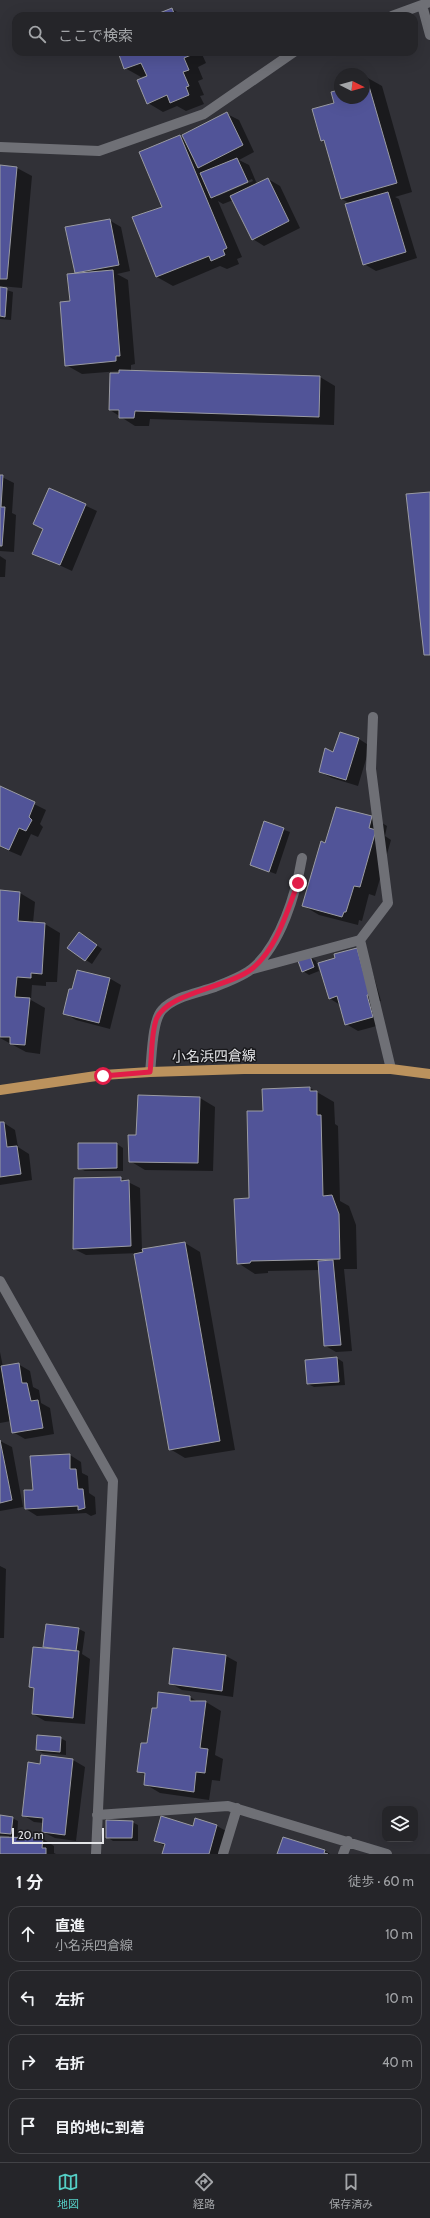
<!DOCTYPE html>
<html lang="ja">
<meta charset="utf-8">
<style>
body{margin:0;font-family:Cabin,"Noto Sans JP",sans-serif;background:#2d2d31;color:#f1f3f6}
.controls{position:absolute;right:12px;bottom:12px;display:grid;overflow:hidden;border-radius:8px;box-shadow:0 4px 16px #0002}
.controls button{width:36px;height:36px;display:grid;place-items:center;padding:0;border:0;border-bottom:1px solid #424246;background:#252529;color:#f1f3f6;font:20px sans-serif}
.compass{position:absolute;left:334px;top:68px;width:36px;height:36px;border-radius:50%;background:#252529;box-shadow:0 4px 16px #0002;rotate:96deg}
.scale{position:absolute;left:12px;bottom:10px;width:92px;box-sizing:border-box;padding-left:4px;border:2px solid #e4e5e8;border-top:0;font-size:11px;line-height:14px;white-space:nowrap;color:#e4e5e8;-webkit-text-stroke:3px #19191c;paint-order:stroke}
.stop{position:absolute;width:12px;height:12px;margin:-9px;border:3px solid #e11d48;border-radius:50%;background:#fff}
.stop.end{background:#e11d48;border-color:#fff;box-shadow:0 1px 4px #0008}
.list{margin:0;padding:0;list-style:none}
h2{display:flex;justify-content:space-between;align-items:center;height:52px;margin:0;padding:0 16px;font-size:17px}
h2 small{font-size:13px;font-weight:400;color:#a3a5a8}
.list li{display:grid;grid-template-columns:26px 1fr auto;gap:12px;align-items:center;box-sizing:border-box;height:56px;margin:0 8px 8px;padding:0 8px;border:1px solid #424246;border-radius:12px}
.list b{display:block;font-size:15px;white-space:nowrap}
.list p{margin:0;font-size:13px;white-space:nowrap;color:#a3a5a8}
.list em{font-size:13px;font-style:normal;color:#a3a5a8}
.icon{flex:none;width:22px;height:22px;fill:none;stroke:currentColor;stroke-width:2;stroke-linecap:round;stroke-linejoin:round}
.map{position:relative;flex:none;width:430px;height:1854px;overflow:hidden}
.search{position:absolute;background:#252529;box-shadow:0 4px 16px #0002;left:12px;right:12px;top:12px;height:44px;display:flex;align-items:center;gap:10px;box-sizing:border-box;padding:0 14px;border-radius:12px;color:#a3a5a8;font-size:15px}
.sheet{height:308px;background:#252529}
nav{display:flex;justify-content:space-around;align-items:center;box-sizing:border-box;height:56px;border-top:1px solid #424246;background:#252529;font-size:11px;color:#a3a5a8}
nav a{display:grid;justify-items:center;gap:2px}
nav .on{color:#55cec5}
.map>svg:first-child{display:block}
.shadow{fill:#0007;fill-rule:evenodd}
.building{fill:#515498;stroke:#9a9ba2}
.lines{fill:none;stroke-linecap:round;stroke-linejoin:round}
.minor{stroke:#6f7076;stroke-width:10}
.primary{stroke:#bb925d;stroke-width:10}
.route{stroke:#e11d48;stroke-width:5}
.labels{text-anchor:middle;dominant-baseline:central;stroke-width:3;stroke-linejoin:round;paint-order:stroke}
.street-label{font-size:14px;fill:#e4e5e8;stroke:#19191c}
</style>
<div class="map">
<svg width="430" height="1854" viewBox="0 0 430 1854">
<rect width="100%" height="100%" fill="#313137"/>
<path class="shadow" d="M172,9L184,16H155Z
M119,52H201L206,63L198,67L203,79L198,81L204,95L200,96L204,104L186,111L177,106L163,112L148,103L151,74L141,77L125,68Z
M366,77L382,86L412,192L395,197L399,199L417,258L376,271L364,264L351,204L342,199L326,143L321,140L340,91V85V98H364V78Z
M227,114L239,120L254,152L239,160L249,165L257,184L268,179L280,186L300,228L264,246L253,239L233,200L223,204L218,201L242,257L237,259L239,264L227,269L220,266L173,286L157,277L133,218L164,207L180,137L186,140ZM252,179L253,181L218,196V194Z
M0,166L17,168L32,176L22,288L0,286Z
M109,220L121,227L130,271L117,274L128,280L135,364L131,365V371L320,377L335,386L334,425L150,419L149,426H135L110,410L120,371L82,374L66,365L71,302L78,274L75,273Z
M0,288L13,292L11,320L0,319Z
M0,476L14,483L12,513L16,515L14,552L0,551Z
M50,489L97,511L72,571L33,553L44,529Z
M0,556L6,560L5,577H0Z
M340,734L359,739L370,746L358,786L332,778L320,772L334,754Z
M0,787L46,810L40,824L43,827L38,837L31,834L21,856L0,847Z
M372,817L387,826L385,836L391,840L375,896L369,894L362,921L359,920L358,925L319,915L304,906L326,844Z
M265,823L290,832L276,874L251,865Z
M0,891L20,893L35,902L33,923L45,924L60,933L57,982H46V986L32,985L31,1000L45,1008L40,1054L26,1052L0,1038Z
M80,933L102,949L92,964L86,960Z
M368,956L381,1001L378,1002L384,1024L358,1031L346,1024L340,1005L329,998Z
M310,957L316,961L319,971L309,975L303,971Z
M109,978L121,985L110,1029L76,1020L64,1013Z
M310,1088L334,1102L335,1124L338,1126L340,1201L349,1206L356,1225L357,1269H344L352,1351L336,1352L324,1345L320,1270L268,1271V1273L255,1274L238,1263L264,1112Z
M139,1096L200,1098L215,1107L213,1171L145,1170L130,1161L137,1136Z
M0,1123H4L15,1130L18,1147L29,1154L32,1180L0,1185Z
M79,1144H117L123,1148V1171H85L79,1168Z
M120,1178L140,1188L142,1250L185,1243L200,1252L235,1450L185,1458L170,1449L140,1253L86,1255L74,1249Z
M0,1352L3,1367L18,1364L30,1371L33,1387L39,1390L41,1403L50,1408L54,1434L25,1439L13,1432L11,1421L0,1423Z
M337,1358L343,1362L345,1385L314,1387L308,1384Z
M0,1441L12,1447L23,1507L0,1511Z
M70,1455L81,1462L82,1473L88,1476L89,1493L95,1497L96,1514L91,1516L86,1513L37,1516L26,1509Z
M0,1566L6,1569L4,1638H0Z
M47,1625L79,1629L85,1632L82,1654L90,1659L85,1724L45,1721L33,1714L35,1689L30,1687L51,1650L44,1646Z
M226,1656L237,1662L233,1697L182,1690L170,1683Z
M159,1693L190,1697L198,1702H206L221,1711L215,1755L223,1759L220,1781L212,1780L209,1800L160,1793L145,1784L146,1776L138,1771L158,1709Z
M60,1738L66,1741V1755L43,1753L37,1750Z
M42,1756L73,1760L85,1767L76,1841L55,1838L43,1832L44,1823L34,1822L23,1815L41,1765Z
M0,1816L12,1818L18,1821L17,1838L43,1839L54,1846V1853L56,1854H0V1838H9V1836L0,1835Z
M132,1822L138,1825V1841H113L107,1837Z
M217,1826L228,1832L222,1854H163L165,1846L155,1841L194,1827Z
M324,1850L330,1854H278Z"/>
<path class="building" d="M172,8L175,16H152Z
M118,52H190L191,55L184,58L189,70L183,72L189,86L186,87L189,95L170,103L167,95L147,104L137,80L147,76L141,63L124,69Z
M366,76L397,183L341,199L324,140L321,141L312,109L334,103L331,92L339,90L337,84H340V98H364V77Z
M227,112L243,145L198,168L182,135Z
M180,135L227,248L223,250L225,255L211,261L209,256L156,277L132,217L162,207L139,152Z
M237,158L248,182L211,198L200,173Z
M0,165L17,167L7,279H0Z
M268,178L289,221L252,240L230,196Z
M388,192L406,252L363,265L345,204Z
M110,219L119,265L75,273L65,227Z
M113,270L120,356H116V361L65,366L60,302L70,301L67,274Z
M0,287L7,288L5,317L0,316Z
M119,370L320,376L319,417L135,411L134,418H119V410H109L110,373H119Z
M0,475H3L1,507H5L2,546H0Z
M49,488L86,504L60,565L32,554L43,529L33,524Z
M430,492V655H424L406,494Z
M340,732L359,738L346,780L319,772L325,748L333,752Z
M0,786L35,802L29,817L32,820L26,831L19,828L9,850L0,846Z
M336,807L372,816L369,828L376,830L360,887L354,886L346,912H344L342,917L302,906L321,841L325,843Z
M264,821L284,828L269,872L250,865Z
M0,890L20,892L18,921L45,923L42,974L31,973V978L17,977L15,997L30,998L25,1045L10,1044V1037H0Z
M79,932L97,945L85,961L67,948Z
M357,948L370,995H367L373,1017L345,1025L337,996L329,999L318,963L335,958L334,954Z
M310,956L314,967L302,972L298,961Z
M77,970L110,978L99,1023L63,1014L69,989H72Z
M310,1087V1091H317V1115H321L323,1196L332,1195L339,1214L340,1259L251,1261L250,1263L237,1264L234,1199L249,1198L247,1111H263L262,1089Z
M138,1095L200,1097L198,1163L129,1162L128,1135H136Z
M0,1122H4L7,1147L17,1146L21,1174L0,1177Z
M78,1143H117V1168L78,1169Z
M121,1177V1181L129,1180L131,1246L73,1249L74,1178Z
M185,1242L220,1441L169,1450L134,1254L143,1252L142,1249Z
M333,1260L341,1345L324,1346L318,1261Z
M337,1357L339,1382L307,1384L305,1360Z
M19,1363L22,1383H27L31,1401L38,1400L43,1428L12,1433L1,1366Z
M0,1440L12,1500L0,1503Z
M70,1454V1469H76L78,1489H83L85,1508L78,1510V1506L25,1509L24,1490H33L30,1456Z
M46,1624L79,1628L76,1651L43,1647Z
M33,1647L79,1651L73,1718L32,1714L34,1688L29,1687Z
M173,1648L226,1655L222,1691L169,1684Z
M158,1692L190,1696V1701H206L200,1748L208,1749L205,1773L196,1772L194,1792L144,1785L145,1773L137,1772L141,1743H147L152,1708H157Z
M37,1735L61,1737L60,1752L36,1750Z
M41,1755L73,1759L65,1835L42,1832L43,1818L22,1816L28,1762L40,1764Z
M0,1815L13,1817L11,1834L0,1833Z
M161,1816L193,1826L195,1818L217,1825L209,1854H162L165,1844L154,1841Z
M106,1820L133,1821L132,1838H106Z
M0,1837L43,1838L42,1848H46V1854H0Z
M283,1837L325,1850L324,1853L328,1854H277Z"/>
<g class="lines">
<path class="minor" d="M422,5L430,35
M392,16L430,2
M0,147L99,151L204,114L294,52
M373,717L371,769L388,903L360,940L391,1069
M253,969L360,940
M150,1072C152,1056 152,1021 162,1010C175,996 198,993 215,987C227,982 244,976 253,968C281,944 296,893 302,858
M0,1281L113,1481L96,1854
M97,1815L228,1806L387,1854
M223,1854L237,1808
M343,1854L348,1841"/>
<path class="primary" d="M0,1090L103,1075L150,1072L244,1069H391L430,1074"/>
</g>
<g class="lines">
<path class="route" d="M103,1076L150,1072C152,1056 151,1035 156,1020C166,992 229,988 253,968C277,948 287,911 298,883"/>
</g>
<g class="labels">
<g class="street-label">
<text transform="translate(214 1056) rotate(-1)">小名浜四倉線</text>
</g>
</g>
</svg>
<div class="controls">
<button><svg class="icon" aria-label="layers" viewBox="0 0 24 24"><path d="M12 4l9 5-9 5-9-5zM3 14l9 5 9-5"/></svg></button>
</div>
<svg class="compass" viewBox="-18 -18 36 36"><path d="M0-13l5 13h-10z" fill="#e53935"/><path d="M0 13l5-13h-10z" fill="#a3a5a8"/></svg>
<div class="scale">20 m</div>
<div class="stop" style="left:103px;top:1076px"></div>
<div class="stop end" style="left:298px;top:883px"></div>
<div class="search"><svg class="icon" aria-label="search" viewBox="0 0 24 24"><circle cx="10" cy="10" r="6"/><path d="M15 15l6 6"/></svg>ここで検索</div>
</div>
<section class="sheet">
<h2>1 分<small>徒歩 · 60 m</small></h2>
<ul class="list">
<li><svg class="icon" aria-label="ahead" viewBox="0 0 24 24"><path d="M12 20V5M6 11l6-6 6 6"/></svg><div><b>直進</b><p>小名浜四倉線</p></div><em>10 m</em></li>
<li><svg class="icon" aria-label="left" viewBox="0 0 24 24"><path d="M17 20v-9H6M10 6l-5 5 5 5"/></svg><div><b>左折</b></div><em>10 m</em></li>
<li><svg class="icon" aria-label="right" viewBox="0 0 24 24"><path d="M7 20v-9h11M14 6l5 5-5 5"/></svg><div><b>右折</b></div><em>40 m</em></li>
<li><svg class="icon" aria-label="arrive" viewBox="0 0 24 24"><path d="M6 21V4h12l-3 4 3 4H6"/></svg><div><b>目的地に到着</b></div></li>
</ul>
</section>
<nav>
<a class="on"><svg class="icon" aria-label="map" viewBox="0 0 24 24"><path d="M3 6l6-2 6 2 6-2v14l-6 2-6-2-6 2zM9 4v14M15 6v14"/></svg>地図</a>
<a><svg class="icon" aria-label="directions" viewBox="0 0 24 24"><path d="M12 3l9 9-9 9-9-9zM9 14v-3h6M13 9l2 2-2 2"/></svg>経路</a>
<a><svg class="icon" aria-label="saved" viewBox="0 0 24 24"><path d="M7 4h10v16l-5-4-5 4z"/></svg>保存済み</a>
</nav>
